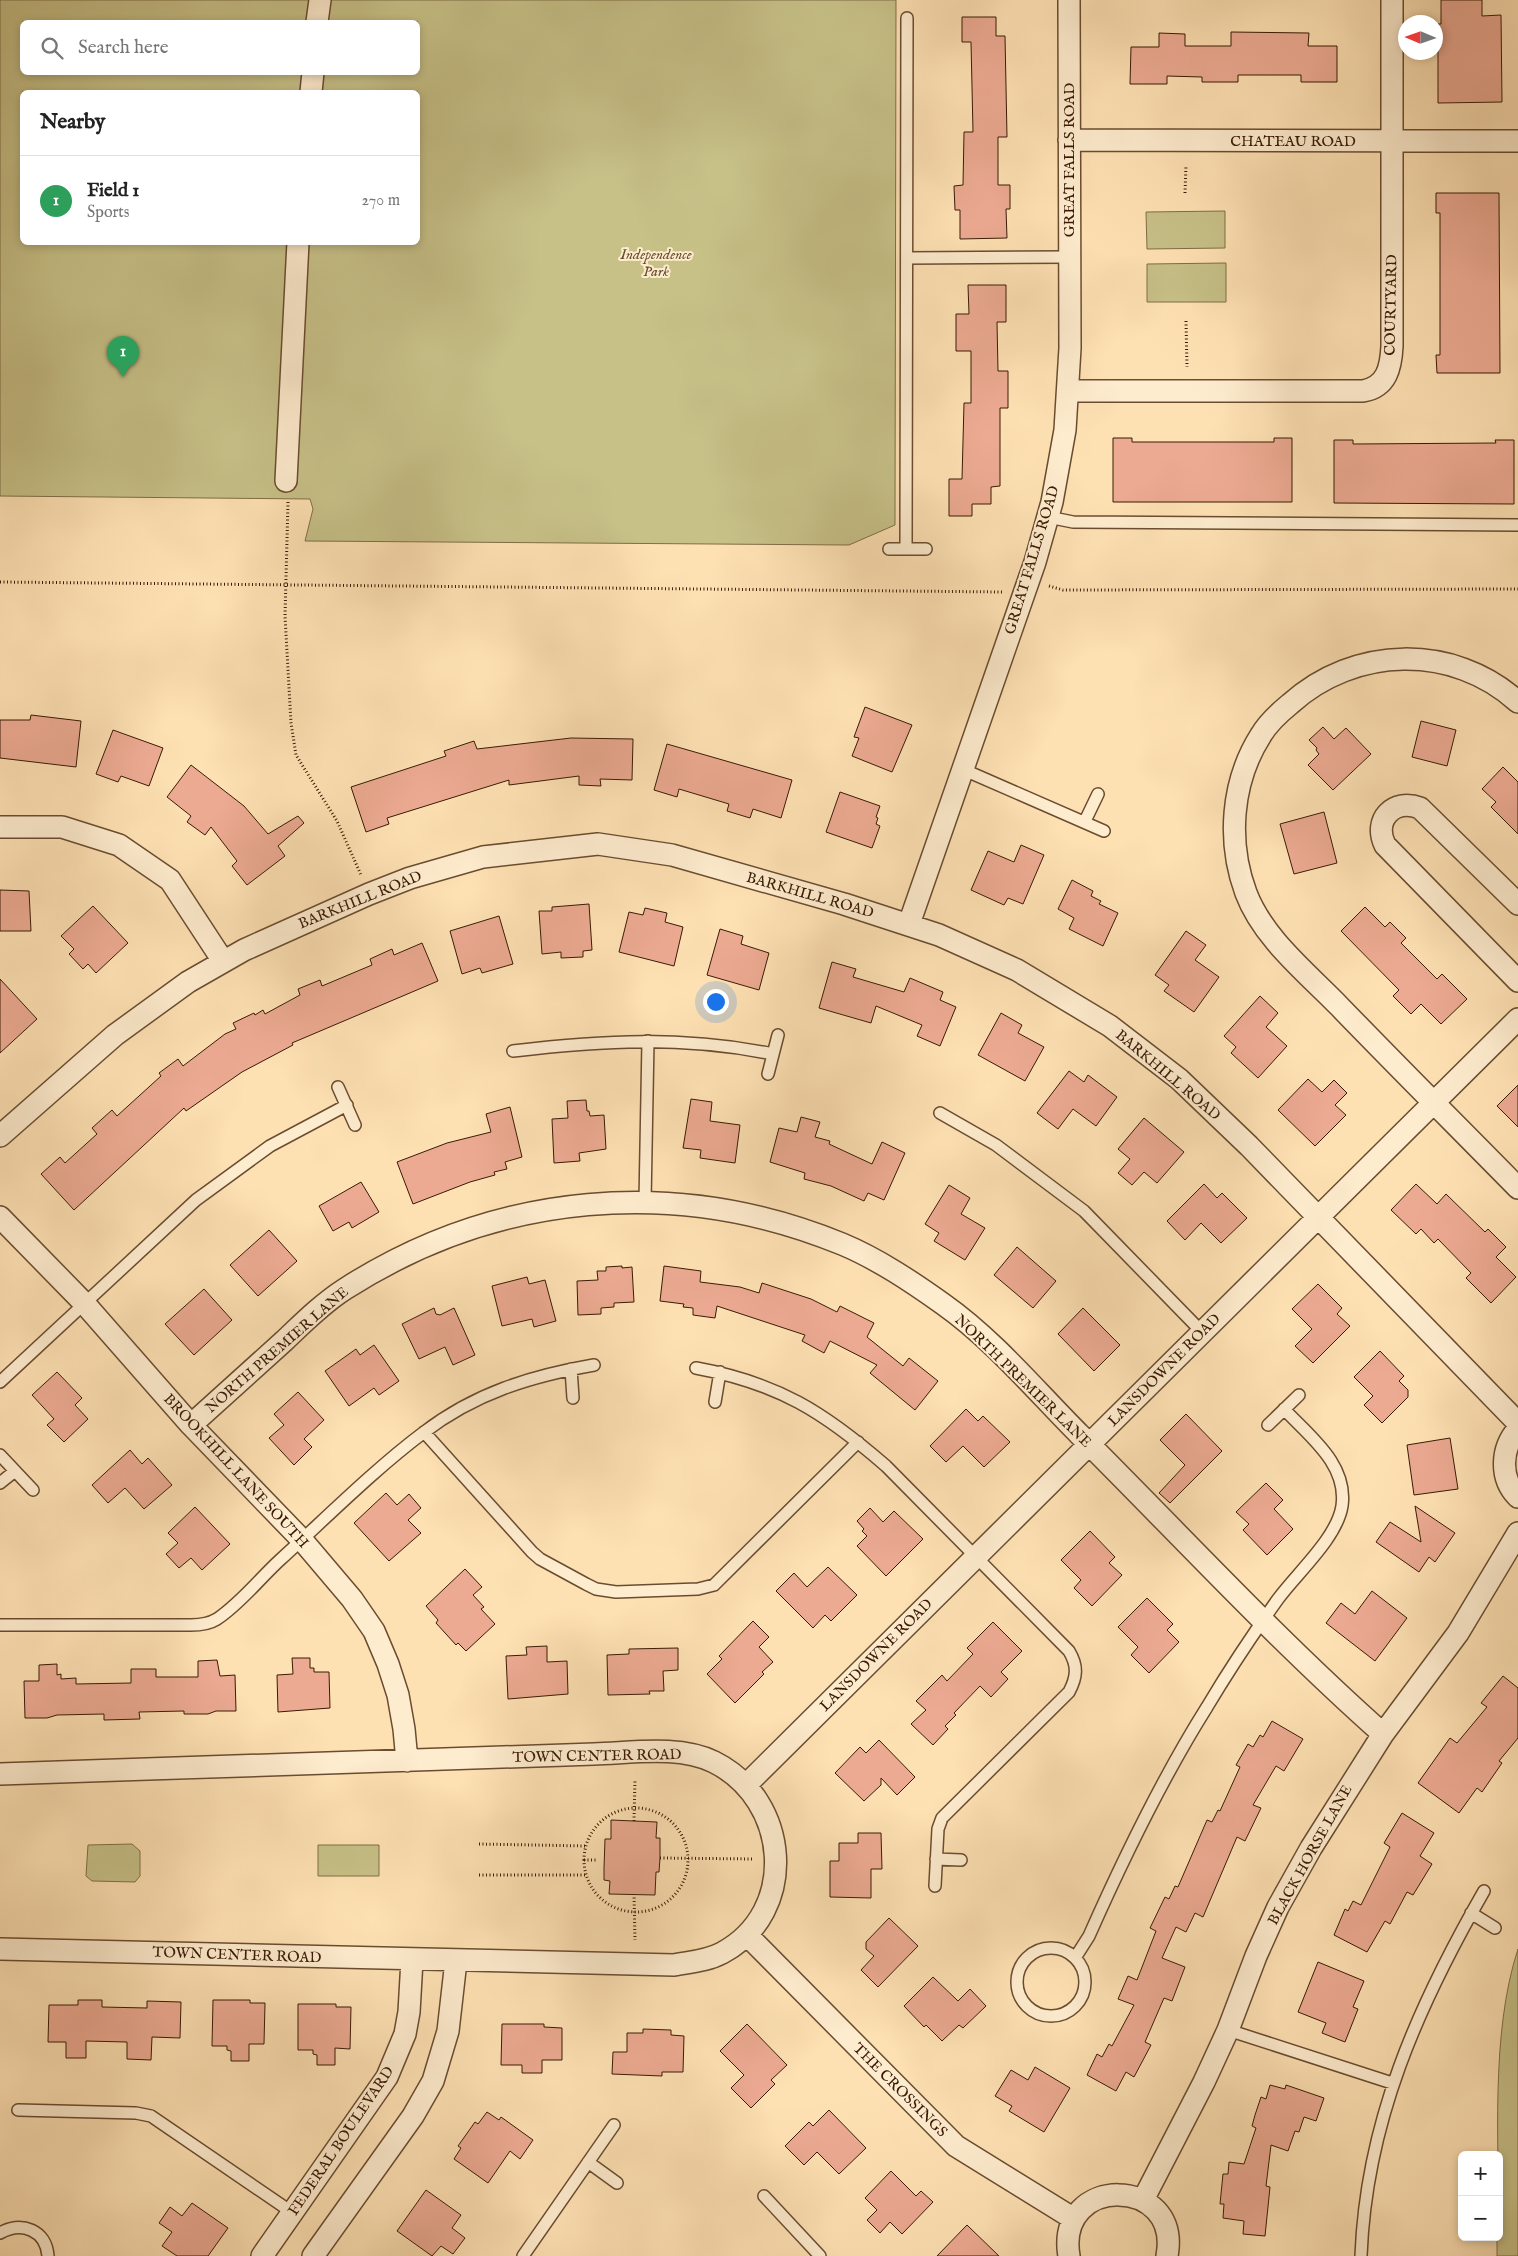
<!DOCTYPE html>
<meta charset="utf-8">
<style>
body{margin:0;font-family:"IM FELL English",serif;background:#f2f2f2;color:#222}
.controls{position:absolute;right:15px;bottom:15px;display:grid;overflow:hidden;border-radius:8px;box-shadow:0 2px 8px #0003}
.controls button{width:45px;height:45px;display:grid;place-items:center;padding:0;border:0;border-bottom:1px solid #e0e0e0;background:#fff;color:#222;font:25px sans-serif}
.compass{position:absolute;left:1398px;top:15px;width:45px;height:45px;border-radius:50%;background:#fff;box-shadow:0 2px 8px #0003;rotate:272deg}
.you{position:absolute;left:715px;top:1001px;width:18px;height:18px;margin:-12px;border:4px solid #fff;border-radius:50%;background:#1a73e8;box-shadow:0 0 0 8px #1a73e833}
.badge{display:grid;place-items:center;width:32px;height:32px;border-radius:50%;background:#d93025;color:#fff;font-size:16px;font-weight:700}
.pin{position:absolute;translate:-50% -41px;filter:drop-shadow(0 1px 2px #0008)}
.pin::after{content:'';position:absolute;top:26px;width:18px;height:15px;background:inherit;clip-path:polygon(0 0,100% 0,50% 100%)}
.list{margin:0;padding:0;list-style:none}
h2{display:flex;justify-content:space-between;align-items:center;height:65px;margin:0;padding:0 20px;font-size:21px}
h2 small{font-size:16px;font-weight:400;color:#767676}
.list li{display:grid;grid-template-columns:32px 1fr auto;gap:15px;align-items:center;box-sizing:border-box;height:90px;padding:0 20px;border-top:1px solid #e0e0e0}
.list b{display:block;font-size:19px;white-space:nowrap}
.list p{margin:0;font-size:16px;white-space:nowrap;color:#767676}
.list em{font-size:16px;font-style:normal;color:#767676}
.icon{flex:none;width:28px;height:28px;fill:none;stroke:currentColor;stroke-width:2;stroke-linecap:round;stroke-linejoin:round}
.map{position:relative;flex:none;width:1518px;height:2256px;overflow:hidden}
.search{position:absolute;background:#fff;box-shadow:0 2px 8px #0003;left:20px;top:20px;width:400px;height:55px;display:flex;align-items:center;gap:12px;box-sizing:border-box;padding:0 18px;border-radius:8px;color:#767676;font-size:19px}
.panel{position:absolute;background:#fff;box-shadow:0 2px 8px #0003;left:20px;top:90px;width:400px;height:155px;border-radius:8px}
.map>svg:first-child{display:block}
.green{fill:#c7c188;stroke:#806e46;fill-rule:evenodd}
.building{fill:#ecaa92;stroke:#391a05}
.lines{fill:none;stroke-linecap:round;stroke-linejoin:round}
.lane-casing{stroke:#6a4c30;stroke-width:14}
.street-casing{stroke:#6a4c30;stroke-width:24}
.path{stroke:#391a05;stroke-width:3;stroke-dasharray:1 2.5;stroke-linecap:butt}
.lane{stroke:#feecce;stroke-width:11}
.street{stroke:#feecce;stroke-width:21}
.labels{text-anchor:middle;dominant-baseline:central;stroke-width:4;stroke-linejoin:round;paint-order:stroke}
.street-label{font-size:15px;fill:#391a05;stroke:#feecce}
.park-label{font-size:15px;font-style:italic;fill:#644c2c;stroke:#feecce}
</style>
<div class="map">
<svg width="1518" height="2256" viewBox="0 0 1518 2256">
<rect width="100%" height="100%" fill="#fee1b3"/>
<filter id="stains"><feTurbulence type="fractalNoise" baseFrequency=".004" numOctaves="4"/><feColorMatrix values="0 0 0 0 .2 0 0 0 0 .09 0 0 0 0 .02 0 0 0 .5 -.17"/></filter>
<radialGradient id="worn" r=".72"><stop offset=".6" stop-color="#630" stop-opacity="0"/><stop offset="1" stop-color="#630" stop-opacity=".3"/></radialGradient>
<path class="green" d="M0,0H896L895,525L849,545L305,541L313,509L310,499L0,496ZM22,22H418V72H22ZM22,92H418V242H22Z
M1225,211V248L1147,249L1146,212Z
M1226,263V302H1147V264Z
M132,1844L140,1851V1876L135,1882L92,1881L86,1876L88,1845Z
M318,1845H379V1876H318Z
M1518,1949V2256H1497V2237H1499C1499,2148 1490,2034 1518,1949Z"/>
<path class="building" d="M1441,0H1482V16L1501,15L1502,102L1438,103V24H1441Z
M962,17H996V36H1005L1007,137H998V185H1010V209H1006L1007,238L960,239V210H955L954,186L963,185L964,132H973L971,42H962Z
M1231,32L1309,33L1308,46H1337V82H1301V75H1238V82H1202V77L1167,76V84H1130L1131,47H1159V33L1185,34V46H1231Z
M1436,193H1499L1500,373H1437L1436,355H1440V213H1436Z
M968,285H1006V322H997L998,371H1008V408H1000V486L991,487V504H972V516H949V479H962L964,403H971V351H956V314H969Z
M1113,438H1132V442H1274V438H1292V502H1113Z
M1334,440H1353V444L1496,443L1495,440H1514V504L1334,503Z
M865,707L912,725L892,772L852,756L859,738L854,737Z
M31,715L81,721L76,767L0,758V720H30Z
M1421,721L1456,730L1447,766L1412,757Z
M1323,727L1334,739L1346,728L1371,754L1333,790L1308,765L1319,754L1316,750L1317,748L1309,740Z
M113,730L163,748L149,786L121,776L118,782L96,774Z
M571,738L633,739L632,780L600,779L601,786L579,785V776L509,785V780L387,818L389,824L366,832L351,787L446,756L444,751L474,741L477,749Z
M667,744L792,780L781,818L753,809L750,818L727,811L729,804L679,789L677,797L654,790Z
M191,765L244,806L268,834L298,816L304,823L278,846L285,856L247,885L232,866L237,861L211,827L205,835L187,822L191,816L167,797Z
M1503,767L1518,782V834L1491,807L1496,802L1482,789Z
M840,792L880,806L876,817L878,818L876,824L880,826L872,848L826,832Z
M1324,812L1337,863L1294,874L1280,824Z
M1021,845L1044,855L1023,904L1008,898L1004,905L971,890L988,851L1014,862Z
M1072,880L1093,891L1091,896L1101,901L1099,904L1118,913L1103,946L1069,929L1074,918L1058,909Z
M0,890L29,891L31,931H0Z
M589,904L592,950L583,951V957L561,958V952L542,954L539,911H552V907Z
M93,906L128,943L96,973L88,964L83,969L69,954L74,949L61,936Z
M1365,907L1385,927L1390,922L1406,938L1401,943L1437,979L1442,974L1467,999L1441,1024L1421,1004L1411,1014L1393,996L1399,990L1341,931Z
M645,908L667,913L665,922L683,927L674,966L619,952L629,912L643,915Z
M499,916L513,964L482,973L480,968L462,974L450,931Z
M720,929L743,936L741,944L769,953L759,990L707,975Z
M1186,931L1206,945L1195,960L1219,977L1194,1012L1164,991L1169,985L1155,975Z
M422,943L438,981L292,1043L293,1045L242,1072L186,1111L184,1108L74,1210L41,1174L60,1157L65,1163L97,1134L92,1128L112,1110L117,1116L161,1076L159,1073L178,1059L183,1066L225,1034L236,1029L233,1023L254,1013L255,1015L263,1010L265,1014L300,995L298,989L320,980L322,986L372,965L370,959L392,949L394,955Z
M832,962L856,969L853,977L904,992L910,978L943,992L940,1000L956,1007L940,1046L917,1036L922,1025L876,1006L871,1023L819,1008Z
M0,979L37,1019L0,1053Z
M1260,996L1278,1013L1266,1027L1287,1046L1258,1078L1231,1053L1236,1047L1224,1036Z
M1001,1013L1022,1025L1018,1033L1044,1047L1025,1081L978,1055Z
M1069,1071L1084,1082L1088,1075L1117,1097L1096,1126L1073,1109L1058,1129L1037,1113Z
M1308,1079L1322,1092L1334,1080L1347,1093L1335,1105L1346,1115L1315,1146L1278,1110Z
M1518,1085V1127L1497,1106Z
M691,1099L712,1102L710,1121L740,1125L735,1163L700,1158L701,1150L683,1148Z
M586,1100L587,1111H589L590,1116L604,1115L606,1149L579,1153L580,1161L554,1163L552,1119L568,1118L567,1101Z
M510,1107L522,1157L505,1162L507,1169L494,1172L495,1175L470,1182L413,1204L397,1162L447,1143L491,1132L486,1114Z
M801,1117L820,1122L815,1137L830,1141L829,1144L872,1164L882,1142L905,1153L884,1200L868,1193L864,1201L831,1186L804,1179L805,1173L770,1162L779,1128L797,1132Z
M1144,1118L1184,1152L1157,1183L1144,1172L1132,1185L1118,1173L1130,1159L1118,1149Z
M361,1182L379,1212L352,1228L349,1222L333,1231L319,1206Z
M1204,1184L1217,1198L1222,1193L1247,1218L1221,1243L1201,1223L1185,1240L1167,1221Z
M1416,1184L1437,1204L1446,1194L1485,1232L1488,1229L1506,1247L1496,1257L1516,1277L1491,1303L1466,1278L1471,1273L1438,1239L1434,1243L1421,1229L1416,1234L1391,1210Z
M949,1185L970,1198L961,1214L985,1228L965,1260L934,1241L939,1233L925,1224Z
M269,1230L297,1261L258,1296L230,1265Z
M1017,1247L1056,1281L1033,1308L994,1275Z
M622,1266V1268L632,1267L634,1302L614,1303V1307L601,1308V1314L578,1315L577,1281L598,1280L597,1271H606V1267Z
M664,1266L701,1271L700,1282L740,1287L759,1293L762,1283L811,1299L837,1312L840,1306L874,1323L867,1337L903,1366L909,1358L938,1381L915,1410L870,1373L877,1365L830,1341L824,1353L802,1341L805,1335L717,1306L715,1318L693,1315V1308L683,1307L684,1304L660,1301Z
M527,1277L529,1284L545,1280L556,1321L534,1327L532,1319L502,1326L492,1286Z
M1318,1284L1342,1308L1337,1314L1350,1326L1313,1363L1295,1346L1312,1329L1292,1309Z
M204,1289L232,1320L194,1355L165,1324Z
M434,1308L436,1314L440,1315L454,1308L475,1355L453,1365L445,1347L419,1359L402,1324Z
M1083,1308L1120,1345L1094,1371L1058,1334Z
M374,1345L399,1381L379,1395L374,1388L349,1406L325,1371L356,1349L360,1355Z
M1380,1351L1404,1376L1399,1381L1408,1390V1397L1382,1423L1364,1405L1373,1396L1354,1377Z
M57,1372L82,1398L75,1405L88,1419L64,1442L47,1425L54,1419L32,1395Z
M298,1392L324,1420L304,1439L312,1447L294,1465L269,1438L284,1425L274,1414Z
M966,1409L978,1421L983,1416L1010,1442L984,1467L963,1446L946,1462L930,1446Z
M1186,1414L1222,1451L1170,1503L1159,1493L1185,1465L1160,1440Z
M1450,1438L1458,1489L1414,1495L1407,1445Z
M130,1450L142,1464L148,1458L172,1485L144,1509L125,1488L108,1503L92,1485Z
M1266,1483L1283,1500L1274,1509L1293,1529L1267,1555L1243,1530L1249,1524L1236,1512Z
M386,1493L397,1505L409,1494L421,1508L408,1520L421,1533L389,1561L354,1523Z
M1415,1506L1455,1533L1435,1562L1429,1557L1419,1572L1376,1542L1390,1522L1421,1542Z
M195,1507L230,1544L202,1570L191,1558L179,1568L166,1554L178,1543L168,1533Z
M870,1508L883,1522L894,1511L923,1539L886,1576L857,1546L867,1536L862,1531L864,1529L857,1521Z
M1090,1531L1115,1557L1109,1563L1122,1575L1092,1606L1074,1588L1081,1580L1061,1560Z
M828,1567L857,1595L831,1621L825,1615L813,1628L776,1591L794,1573L807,1587Z
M465,1569L482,1587L473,1595L484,1607L481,1609L495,1624L466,1651L458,1643L456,1645L436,1623L438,1620L426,1606Z
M1372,1591L1407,1618L1375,1661L1326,1623L1341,1603L1355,1614Z
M1147,1598L1173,1624L1167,1630L1179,1642L1149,1673L1131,1655L1138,1647L1118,1627Z
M753,1621L769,1637L759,1647L773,1662L762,1672L764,1674L735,1703L707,1674L722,1659L719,1656Z
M993,1622L1022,1651L1001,1672L1008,1679L991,1697L980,1686L954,1713L956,1715L945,1726L948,1729L933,1745L911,1724L926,1710L916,1701L942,1675L947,1681L973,1654L967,1648Z
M547,1646V1662L567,1661L568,1694L508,1699L506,1656L527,1655L526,1647Z
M678,1648V1670L663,1671L664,1691H649L650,1694L608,1695L607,1655L629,1654V1649Z
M292,1658H310V1668H314V1672H329L330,1708L278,1712L277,1675L293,1674Z
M217,1660L220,1676L235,1675L236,1711H216L208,1714H184V1711L139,1712L140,1719L104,1720V1714L57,1715L47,1718H25L24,1681H39V1665L57,1664V1675L61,1674V1679L76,1678V1684L131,1683V1669H156V1677H198V1661Z
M1503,1676L1518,1688V1738L1499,1761L1502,1763L1482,1792L1477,1788L1459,1813L1418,1783L1450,1738L1457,1743L1487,1707L1481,1703Z
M1272,1721L1303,1739L1284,1771L1276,1766L1253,1805L1261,1808L1245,1841L1237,1837L1203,1917L1195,1913L1186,1932L1176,1927L1162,1958L1185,1967L1172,2001L1164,1998L1145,2042L1151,2045L1134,2077L1126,2072L1116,2091L1087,2075L1097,2054L1102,2057L1109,2044L1112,2046L1134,2005L1118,1999L1128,1976L1137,1980L1156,1931L1150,1928L1165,1897L1169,1899L1175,1886L1178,1887L1207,1820L1212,1822L1218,1810L1220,1811L1240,1767L1236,1765L1248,1744L1253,1747L1260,1735L1263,1737Z
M879,1740L915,1777L897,1795L881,1778V1785L864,1801L835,1773L860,1747L866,1753Z
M1402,1813L1434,1833L1420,1856L1432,1864L1413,1895L1407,1892L1390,1924L1385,1921L1367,1952L1334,1935L1345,1909L1348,1911L1353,1901L1361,1905L1390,1847L1384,1843Z
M611,1820L657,1822L656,1838H660V1858L659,1872H656L655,1895L609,1894L610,1881L604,1880V1868L605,1839H611Z
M858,1833H881L882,1869H871V1898L830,1897V1861H839V1843H858Z
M889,1918L918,1946L878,1987L861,1970L874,1956L866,1949V1942Z
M1318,1962L1364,1981L1353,2007L1358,2009L1345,2042L1322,2033L1326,2023L1298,2012Z
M933,1977L958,2001L970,1989L986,2006L963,2028L959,2025L942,2041L926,2025L924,2027L904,2006Z
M78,2000H102V2007L147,2008V2001L181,2002L180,2038L152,2037L151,2060L127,2059V2042L86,2041V2058H66V2042H48L49,2005H78Z
M213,2000H250V2003H265L264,2044H249V2061H231V2051L227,2050V2046H212Z
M298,2004H336V2007H351L350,2049L335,2048V2065H317V2055L313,2054V2050H298Z
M502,2024H544V2027L562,2028V2060H542V2073H522V2065H501Z
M747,2024L787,2065L771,2080L775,2084L751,2108L731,2088L744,2075L720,2051Z
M643,2029L671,2030V2035L684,2036L683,2072H662V2076L612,2074L613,2052H627V2033H643Z
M1035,2067L1070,2088L1044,2132L1009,2111L1012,2106L995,2096L1011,2070L1028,2080Z
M1270,2085L1285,2089L1286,2085L1324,2098L1316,2121L1304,2117L1299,2132L1295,2131L1288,2151L1271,2145L1266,2186L1270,2187L1265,2236L1243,2234L1244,2221L1223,2218L1224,2204H1220L1223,2174H1228L1229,2162L1244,2164L1256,2128L1252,2126L1255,2115L1261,2097L1266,2099Z
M829,2110L866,2148L839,2174L817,2152L804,2165L785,2146L809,2122L813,2126Z
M487,2112L499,2120L501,2117L533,2140L520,2159L510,2151L488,2183L454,2159L461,2148L458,2146L475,2122L478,2124Z
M891,2171L916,2196L921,2191L933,2202L902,2234L890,2222L880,2233L867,2220L877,2210L865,2198Z
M426,2190L461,2215L452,2228L465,2238L453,2254L441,2246L432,2256L397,2231Z
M192,2203L228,2228L208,2256H177L162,2246L172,2232L159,2223L170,2207L182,2216Z
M967,2225L999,2256H937Z"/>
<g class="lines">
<g class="lane-casing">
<path id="lane" d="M907,258L1069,257
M1048,517L1073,522L1518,525
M889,549H926
M906,549L907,18
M962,769L1104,831
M1085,821L1098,794
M513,1051C603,1040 682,1036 773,1054
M768,1074L778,1035
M338,1087L355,1125
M940,1113L996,1145L1084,1211L1202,1332
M645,1201L648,1041
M696,1368C778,1383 824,1412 886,1466L1069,1651C1078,1666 1077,1677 1069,1692L942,1818L938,1829L935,1886
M571,1369L573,1398
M0,1382L196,1200L270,1146L347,1105
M715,1402L720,1372
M1268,1425L1299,1395
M424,1432L532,1552L540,1559L586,1584L596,1589L616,1592L698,1589L714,1585L858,1442
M0,1455L33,1490
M0,1483L15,1471
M0,1625H191C201,1625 209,1624 217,1619C241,1603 260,1578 281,1559C326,1518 375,1469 423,1433C475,1393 531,1376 594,1365
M936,1859L961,1860
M1471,1913L1495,1928
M1017 1982a34 34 0 1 1 68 0a34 34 0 1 1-68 0Z
M1075,1958L1089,1936C1124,1857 1161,1780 1207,1707C1229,1670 1253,1634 1278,1599C1297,1573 1337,1538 1342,1506C1348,1464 1309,1436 1284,1409
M1228,2030L1392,2083
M18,2110L136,2113L151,2116L293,2213
M588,2162L617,2183
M764,2196L820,2256
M0,2233C22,2221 46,2230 48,2256
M523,2256L614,2125
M1361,2256C1366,2122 1418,2006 1484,1891"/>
</g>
<g class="street-casing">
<path id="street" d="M317,22L320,0
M311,92L313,72
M1069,140L1518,141
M1069,391H1363C1387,387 1391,367 1392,346V0
M286,481L298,242
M1518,702C1453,643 1354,646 1290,704C1279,713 1268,723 1261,735C1231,782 1227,842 1246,893C1263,938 1306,972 1339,1006C1398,1067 1458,1127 1518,1188
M0,827H62L119,845L170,880L223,961
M1518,904L1420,808C1393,798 1373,820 1385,845L1518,981
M909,924L1035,562L1052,502L1065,430L1070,348L1069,0
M0,1136L115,1035L188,982L244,950L369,894L410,878L483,857L598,844L672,855L844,904L939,935L1017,970L1110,1026L1179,1079L1249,1146L1518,1423
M0,1217L84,1303L191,1425L302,1540L352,1599L374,1631L388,1664L398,1695L404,1729L407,1761
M191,1425C222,1397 253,1369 284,1341C303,1323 323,1303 345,1289C496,1192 676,1176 842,1244C878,1259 912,1282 943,1304C994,1340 1036,1391 1080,1435C1180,1535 1277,1640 1383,1734
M1518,1429C1501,1448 1499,1478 1518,1497
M0,1774L594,1754C632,1753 679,1745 714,1762C790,1800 799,1912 722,1953C707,1961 690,1962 674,1965L0,1949
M746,1785L1518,1019
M747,1935L956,2146L1074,2219
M1143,2200L1204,2082L1228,2030L1256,1956L1278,1907L1311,1848L1383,1734L1458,1633L1518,1533
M262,2256L387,2077L405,2034L409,2012L412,1960
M313,2256L413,2116L433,2081L448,2031L456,1961
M1069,2256C1055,2174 1182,2175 1167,2256"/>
</g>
<path class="path" d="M1185,193L1186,165
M1186,321L1187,367
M288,502L285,616L291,723L296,755L337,821L361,875
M0,582L1002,592
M1049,586L1063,590L1518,589
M584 1860a52 52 0 1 1 104 0a52 52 0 1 1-104 0Z
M634,1821L635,1779
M479,1844L586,1846
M660,1858L754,1859
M584,1860H596
M479,1875H586
M634,1894L635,1940"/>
<use href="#lane" class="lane"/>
<use href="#street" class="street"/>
</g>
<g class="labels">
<g class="street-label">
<text x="1293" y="141">CHATEAU ROAD</text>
<text transform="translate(1069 160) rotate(-90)">GREAT FALLS ROAD</text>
<text transform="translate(1391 305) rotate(-89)">COURTYARD</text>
<text transform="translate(1032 560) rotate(-73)">GREAT FALLS ROAD</text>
<text transform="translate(810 895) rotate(16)">BARKHILL ROAD</text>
<text transform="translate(360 900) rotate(-22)">BARKHILL ROAD</text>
<text transform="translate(1168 1075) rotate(40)">BARKHILL ROAD</text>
<text transform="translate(277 1350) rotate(-41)">NORTH PREMIER LANE</text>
<text transform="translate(1164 1370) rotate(-45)">LANSDOWNE ROAD</text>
<text transform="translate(1023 1381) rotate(44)">NORTH PREMIER LANE</text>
<text transform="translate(236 1471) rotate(47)">BROOKHILL LANE SOUTH</text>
<text transform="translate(876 1655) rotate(-45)">LANSDOWNE ROAD</text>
<text transform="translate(597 1756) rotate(-1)">TOWN CENTER ROAD</text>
<text transform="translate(1310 1855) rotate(-61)">BLACK HORSE LANE</text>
<text transform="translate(237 1955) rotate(2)">TOWN CENTER ROAD</text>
<text transform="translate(900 2090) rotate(45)">THE CROSSINGS</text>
<text transform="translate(341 2141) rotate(-56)">FEDERAL BOULEVARD</text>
</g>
<g class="park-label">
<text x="656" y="254">Independence<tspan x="656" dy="17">Park</tspan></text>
</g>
</g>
<rect width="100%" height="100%" filter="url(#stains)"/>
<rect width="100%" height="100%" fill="url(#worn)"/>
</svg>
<div class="controls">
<button>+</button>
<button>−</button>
</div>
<svg class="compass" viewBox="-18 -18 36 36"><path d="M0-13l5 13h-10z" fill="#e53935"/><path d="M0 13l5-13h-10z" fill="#767676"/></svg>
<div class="you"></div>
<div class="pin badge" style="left:123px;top:377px;background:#2e9e5b">1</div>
<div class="search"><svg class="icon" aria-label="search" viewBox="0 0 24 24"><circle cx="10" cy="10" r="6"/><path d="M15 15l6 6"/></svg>Search here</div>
<section class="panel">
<h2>Nearby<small></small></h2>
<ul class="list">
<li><span class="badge" style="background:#2e9e5b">1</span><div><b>Field 1</b><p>Sports</p></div><em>270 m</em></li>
</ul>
</section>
</div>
